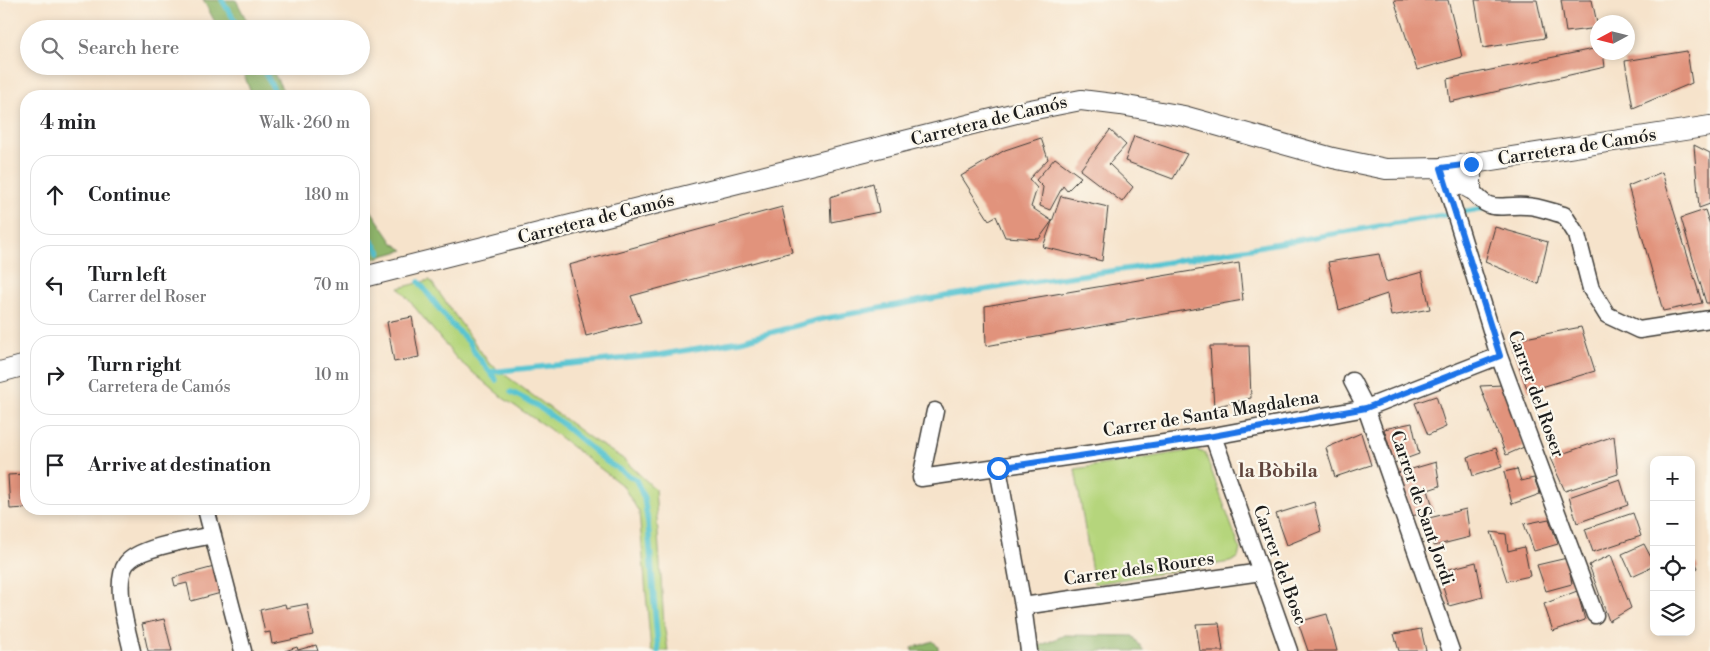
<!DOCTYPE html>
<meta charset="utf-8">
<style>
body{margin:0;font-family:"Libre Bodoni",serif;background:#f2f2f2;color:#202124}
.controls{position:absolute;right:15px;bottom:15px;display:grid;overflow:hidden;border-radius:10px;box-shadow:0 2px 8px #0003}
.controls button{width:45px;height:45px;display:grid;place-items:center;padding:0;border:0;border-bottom:1px solid #e0e0e0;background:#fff;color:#202124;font:25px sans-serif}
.compass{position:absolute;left:1590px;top:15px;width:45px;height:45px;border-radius:50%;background:#fff;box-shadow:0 2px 8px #0003;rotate:263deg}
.stop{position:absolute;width:15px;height:15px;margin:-11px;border:4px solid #1a73e8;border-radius:50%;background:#fff}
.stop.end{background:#1a73e8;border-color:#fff;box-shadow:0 1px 5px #0008}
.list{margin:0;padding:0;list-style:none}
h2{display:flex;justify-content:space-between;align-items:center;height:65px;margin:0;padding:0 20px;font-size:21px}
h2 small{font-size:16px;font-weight:400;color:#757577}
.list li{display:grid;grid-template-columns:32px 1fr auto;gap:15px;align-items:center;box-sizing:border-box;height:80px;margin:0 10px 10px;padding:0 10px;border:1px solid #e0e0e0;border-radius:20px}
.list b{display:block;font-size:19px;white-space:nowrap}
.list p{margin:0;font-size:16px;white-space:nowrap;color:#757577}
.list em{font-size:16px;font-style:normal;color:#757577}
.icon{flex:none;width:28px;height:28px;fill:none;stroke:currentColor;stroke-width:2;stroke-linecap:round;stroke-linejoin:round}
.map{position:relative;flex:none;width:1710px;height:651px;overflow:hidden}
.search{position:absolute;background:#fff;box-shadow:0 2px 8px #0003;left:20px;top:20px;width:350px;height:55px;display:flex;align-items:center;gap:12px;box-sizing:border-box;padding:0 18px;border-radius:28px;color:#757577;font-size:19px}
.panel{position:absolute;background:#fff;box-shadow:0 2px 8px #0003;left:20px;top:90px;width:350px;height:425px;border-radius:20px}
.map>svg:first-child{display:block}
.green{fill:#b5d57c;stroke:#68784c}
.forest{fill:#90b66c;stroke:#566944}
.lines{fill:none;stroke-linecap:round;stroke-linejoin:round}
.stream{stroke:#58c4d1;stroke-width:5.5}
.building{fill:#e1937b}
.minor-casing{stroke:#3d3a36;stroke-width:19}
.tertiary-casing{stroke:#3d3a36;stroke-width:22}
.minor{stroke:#fff;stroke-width:16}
.tertiary{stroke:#fff;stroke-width:20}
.route{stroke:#1a73e8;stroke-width:6}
.labels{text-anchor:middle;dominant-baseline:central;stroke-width:4.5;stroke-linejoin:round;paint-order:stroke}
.street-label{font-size:18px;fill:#1c1c1c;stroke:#fbf7ec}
.neighbourhood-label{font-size:19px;font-weight:bold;fill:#61463d;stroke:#fbf7ec}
</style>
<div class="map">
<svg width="1710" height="651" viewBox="0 0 1710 651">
<rect width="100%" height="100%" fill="#fbf7ec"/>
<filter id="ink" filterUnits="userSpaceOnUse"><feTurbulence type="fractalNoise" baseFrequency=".02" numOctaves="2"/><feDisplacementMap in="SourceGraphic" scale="10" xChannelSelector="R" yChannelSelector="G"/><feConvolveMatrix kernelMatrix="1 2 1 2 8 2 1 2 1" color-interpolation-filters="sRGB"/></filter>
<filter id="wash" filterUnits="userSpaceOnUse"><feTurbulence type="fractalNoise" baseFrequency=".0096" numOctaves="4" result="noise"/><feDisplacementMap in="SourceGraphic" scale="20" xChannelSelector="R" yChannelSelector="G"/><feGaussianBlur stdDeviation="1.12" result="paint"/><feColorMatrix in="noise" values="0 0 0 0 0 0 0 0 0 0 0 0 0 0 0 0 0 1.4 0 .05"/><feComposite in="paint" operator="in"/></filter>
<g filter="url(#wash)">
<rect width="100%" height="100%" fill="#f6e3cb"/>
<path class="green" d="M430,280L489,363L590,438L622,458L655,489L664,624L668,651H651L639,512L623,486L548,428L503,398L457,359L399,288Z
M1195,450L1205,453L1240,549L1238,558L1230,562L1094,584L1075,469Z"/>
<path class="forest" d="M203,0H236L251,29H219Z
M239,66H270L286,96H252L245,77Z
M364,200L393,243L404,250L364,261Z
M1065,635L1133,636L1144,651H1028Z
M933,641L938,647V651H912V648Z"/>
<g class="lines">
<path class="stream" d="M222,0L240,29
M262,66L277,96
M364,230L380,252
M419,282L450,323L470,343L475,353L496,380
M490,372L659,355L740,341L817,320L929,299L1032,282L1133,268L1485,208
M511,392L536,405L560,422L607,462L636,480L644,498L648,523L658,651"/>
</g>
<g id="blocks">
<path class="building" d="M1394,0H1448L1462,57L1417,70Z
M1475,0H1537L1545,38L1483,48Z
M1561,0H1592L1598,28L1566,32Z
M1598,48V52H1603L1605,67L1450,102L1447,79Z
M1687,51L1692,83L1633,108L1625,61Z
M1110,130L1126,145L1109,164L1133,187L1122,202L1080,170Z
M1134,136L1187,154L1173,179L1125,161Z
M1041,138L1048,159L1029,179L1037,188L1031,207L1052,221L1039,239L1005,237L996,216L989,220L961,176L1005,150Z
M1694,145L1710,153V204L1699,208Z
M1055,158L1081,177L1067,191L1063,186L1050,210L1040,206L1043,187L1036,180Z
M1662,172L1702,303L1663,311L1628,186Z
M873,183L879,212L831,222L830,197Z
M1061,196L1108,207L1102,261L1043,247Z
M782,207L792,252L631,296L641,322L586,336L569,265Z
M1705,210L1710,225V303H1706L1681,218Z
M1495,227L1548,242L1538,284L1485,262Z
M1379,254L1386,282L1422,272L1430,309L1391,316L1387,294L1339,310L1328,262Z
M1239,263L1243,300L986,346L985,306Z
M412,317L419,357L394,362L387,322Z
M1581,327L1595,371L1528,391L1510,341Z
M1210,346H1249L1251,398L1214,407Z
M1503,385L1524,447L1506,455L1480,386Z
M1436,396L1446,427L1428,435L1415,403Z
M1412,423L1419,454L1394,463L1384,429Z
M1361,433L1371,465L1335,477L1326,448Z
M1614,436L1618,474L1565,491L1550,458Z
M1496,448L1502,467L1473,476L1468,457Z
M1436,462L1440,486L1428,490L1434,511L1411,516L1398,473Z
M1517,469L1521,481L1534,478L1540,494L1512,504L1504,472Z
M26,474V508L10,509L8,475Z
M1620,479L1628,505L1577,523L1569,497Z
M1314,502L1321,531L1287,545L1276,514Z
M1466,509L1470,537L1434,546L1425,519Z
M1633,513L1641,536L1593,552L1585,529Z
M1549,519L1558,544L1534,551L1524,524Z
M1491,532L1506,534L1508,551L1524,547L1530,576L1507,581Z
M1644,544L1654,563V566L1632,576L1622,554Z
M1691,552L1698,568L1691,571Z
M1611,555L1631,608L1609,621L1589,565Z
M1567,558L1572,584L1546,591L1537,565Z
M1476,562L1483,597L1449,606L1438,572Z
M214,567L221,593L191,601L187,583L175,586L173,578Z
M1577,591L1585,620L1553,631L1544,604Z
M285,604L286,608L307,604L313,635L272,644L270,632L265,633L260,610Z
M1327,614L1337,651H1308L1298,622Z
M164,619L172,651H148L142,624Z
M1219,623L1223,651H1200L1196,624Z
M1421,629L1426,651H1399L1394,634Z
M316,645L318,651H285L297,647L298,650Z"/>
</g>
</g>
<g filter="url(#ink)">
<use href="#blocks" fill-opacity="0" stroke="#3d3a36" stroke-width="1"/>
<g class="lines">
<g class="minor-casing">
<path id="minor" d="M1446,184L1499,356L1595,615
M1471,189C1490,215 1499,204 1526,206C1538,206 1552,212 1564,215L1577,235L1591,289L1607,315L1639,330L1710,319
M1352,381L1366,408L1451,651
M935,411L921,478L1213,436L1366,408L1499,356
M1213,436L1289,651
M998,468L1023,606L1029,651
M206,509L243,651
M1023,606L1261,572
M132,651C127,630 113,583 126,564C137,547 193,539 213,535"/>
</g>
<g class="tertiary-casing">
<path id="tertiary" d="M1441,168L1446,184L1464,185L1471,189V164
M364,277L1020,112L1081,100L1121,105L1184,116L1333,158L1386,169L1441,168L1710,126
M0,372L26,365"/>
</g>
<use href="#minor" class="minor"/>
<use href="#tertiary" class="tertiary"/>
</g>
</g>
<g class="lines" filter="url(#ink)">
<path class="route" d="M998,468L1213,436L1366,408L1500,356L1441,168L1471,164"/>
</g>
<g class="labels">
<g class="street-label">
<text transform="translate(989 121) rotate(-14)">Carretera de Camós</text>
<text transform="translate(1577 147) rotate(-9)">Carretera de Camós</text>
<text transform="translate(596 219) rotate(-14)">Carretera de Camós</text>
<text transform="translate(1536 394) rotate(70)">Carrer del Roser</text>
<text transform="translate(1211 414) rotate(-9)">Carrer de Santa Magdalena</text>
<text transform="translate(1422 508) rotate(71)">Carrer de Sant Jordi</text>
<text transform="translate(1280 565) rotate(70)">Carrer del Bosc</text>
<text transform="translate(1139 569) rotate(-8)">Carrer dels Roures</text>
</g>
<g class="neighbourhood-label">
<text x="1278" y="471">la Bòbila</text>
</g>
</g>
</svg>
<div class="controls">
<button>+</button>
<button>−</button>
<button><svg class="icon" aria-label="locate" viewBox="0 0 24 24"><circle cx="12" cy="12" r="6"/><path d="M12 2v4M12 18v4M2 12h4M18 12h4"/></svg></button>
<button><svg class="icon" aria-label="layers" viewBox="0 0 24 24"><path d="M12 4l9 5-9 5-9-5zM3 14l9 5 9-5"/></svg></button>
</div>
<svg class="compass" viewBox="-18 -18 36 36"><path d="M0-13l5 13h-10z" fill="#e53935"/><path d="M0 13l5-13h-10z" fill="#757577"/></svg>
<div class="stop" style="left:998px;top:468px"></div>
<div class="stop end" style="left:1471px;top:164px"></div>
<div class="search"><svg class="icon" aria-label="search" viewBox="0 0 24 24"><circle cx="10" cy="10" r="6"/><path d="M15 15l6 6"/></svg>Search here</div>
<section class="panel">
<h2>4 min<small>Walk · 260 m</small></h2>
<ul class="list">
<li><svg class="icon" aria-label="ahead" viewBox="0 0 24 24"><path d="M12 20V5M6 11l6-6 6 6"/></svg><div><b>Continue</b></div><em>180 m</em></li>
<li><svg class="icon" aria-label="left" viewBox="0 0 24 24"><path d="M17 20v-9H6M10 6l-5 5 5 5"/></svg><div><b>Turn left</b><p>Carrer del Roser</p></div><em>70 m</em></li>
<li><svg class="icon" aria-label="right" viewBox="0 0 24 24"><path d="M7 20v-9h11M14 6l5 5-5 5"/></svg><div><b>Turn right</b><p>Carretera de Camós</p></div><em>10 m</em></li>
<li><svg class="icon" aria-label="arrive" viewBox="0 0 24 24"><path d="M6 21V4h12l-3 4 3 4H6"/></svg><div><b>Arrive at destination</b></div></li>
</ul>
</section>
</div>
